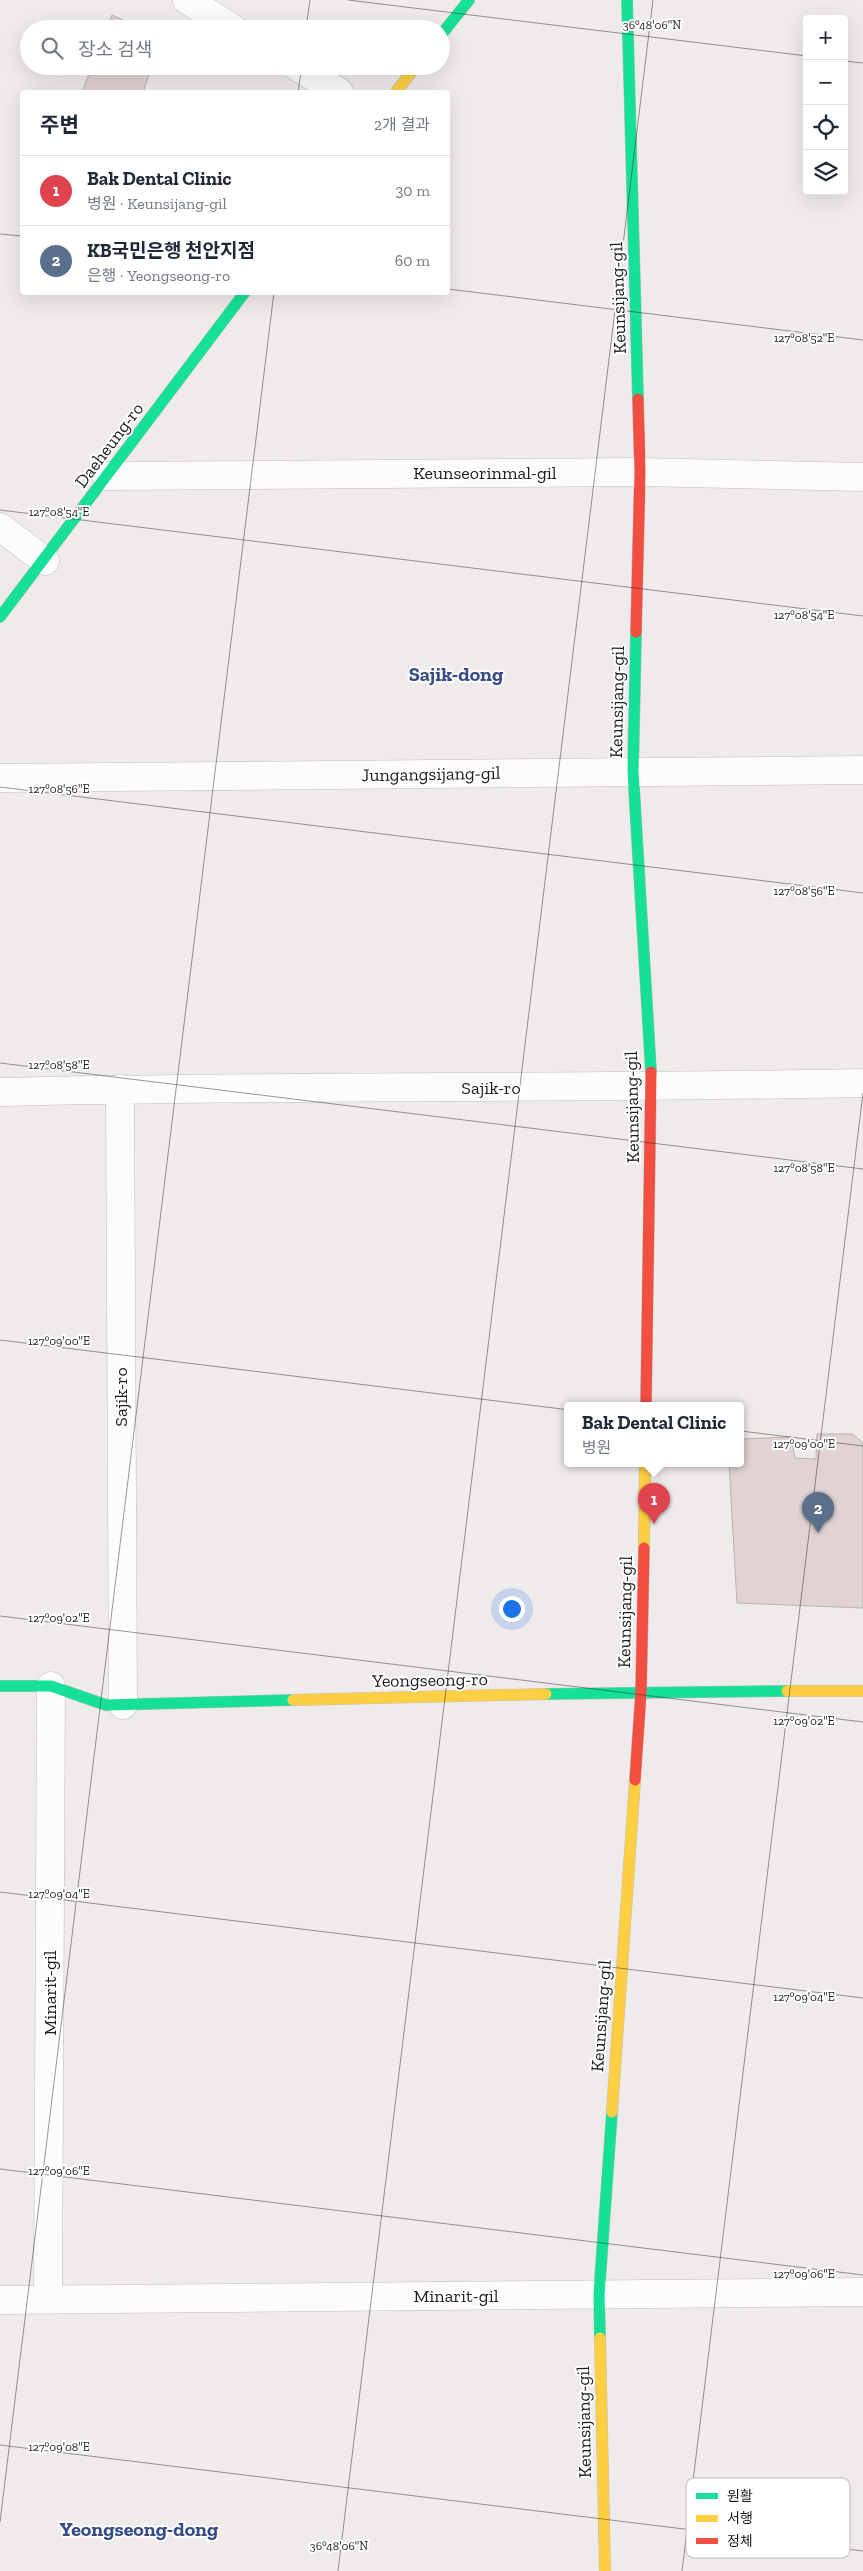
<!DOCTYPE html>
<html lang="ko">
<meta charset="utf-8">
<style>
body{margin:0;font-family:"Zilla Slab","Noto Sans KR",serif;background:#f6f6f7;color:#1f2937}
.controls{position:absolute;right:15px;top:15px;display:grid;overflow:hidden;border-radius:5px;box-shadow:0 5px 20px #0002}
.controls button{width:45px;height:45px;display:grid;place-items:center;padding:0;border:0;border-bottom:1px solid #e0e1e3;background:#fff;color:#1f2937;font:25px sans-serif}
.you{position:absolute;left:511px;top:1608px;width:18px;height:18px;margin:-12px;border:4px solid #fff;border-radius:50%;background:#1a73e8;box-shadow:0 0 0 8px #1a73e833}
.badge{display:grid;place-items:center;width:32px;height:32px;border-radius:50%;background:#0f766e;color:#fff;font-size:16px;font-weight:700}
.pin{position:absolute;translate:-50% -41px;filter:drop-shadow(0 1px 2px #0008)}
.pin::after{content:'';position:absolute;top:26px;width:18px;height:15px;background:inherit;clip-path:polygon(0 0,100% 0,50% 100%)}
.popup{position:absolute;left:564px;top:1402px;width:180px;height:65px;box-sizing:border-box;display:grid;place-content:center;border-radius:5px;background:#fff;filter:drop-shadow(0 1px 4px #0005);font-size:16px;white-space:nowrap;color:#747a83}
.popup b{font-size:19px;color:#1f2937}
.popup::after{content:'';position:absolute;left:50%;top:100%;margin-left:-10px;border:10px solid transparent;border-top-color:#fff}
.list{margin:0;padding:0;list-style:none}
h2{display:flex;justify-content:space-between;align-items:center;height:65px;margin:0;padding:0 20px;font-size:21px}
h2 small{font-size:16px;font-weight:400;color:#747a83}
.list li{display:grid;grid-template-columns:32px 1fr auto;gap:15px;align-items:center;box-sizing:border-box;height:70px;padding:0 20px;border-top:1px solid #e0e1e3}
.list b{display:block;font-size:19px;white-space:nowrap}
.list p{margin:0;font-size:16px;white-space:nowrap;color:#747a83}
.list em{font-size:16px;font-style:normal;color:#747a83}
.icon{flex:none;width:28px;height:28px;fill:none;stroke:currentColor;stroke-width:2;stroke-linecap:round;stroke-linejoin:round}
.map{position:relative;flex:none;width:863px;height:2571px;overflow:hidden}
.search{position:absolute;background:#fff;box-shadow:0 5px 20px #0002;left:20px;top:20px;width:430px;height:55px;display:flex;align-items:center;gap:12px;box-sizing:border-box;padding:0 18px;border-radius:28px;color:#747a83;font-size:19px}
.panel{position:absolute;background:#fff;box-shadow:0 5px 20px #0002;left:20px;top:90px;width:430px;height:205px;border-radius:5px}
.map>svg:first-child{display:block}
.building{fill:#e1d2d3;stroke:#b6b3b2}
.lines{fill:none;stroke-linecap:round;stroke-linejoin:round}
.street-casing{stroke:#c0bcbb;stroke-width:29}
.fast-casing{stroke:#c0bcbb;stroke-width:12}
.slow-casing{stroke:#c0bcbb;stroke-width:12}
.jam-casing{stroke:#c0bcbb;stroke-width:12}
.street{stroke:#fdfcfc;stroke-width:28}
.fast{stroke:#16e098;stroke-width:11}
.slow{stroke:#ffcf43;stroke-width:11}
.jam{stroke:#f24e42;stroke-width:11}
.ticks{fill:none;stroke:#1e1b1a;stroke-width:1;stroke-opacity:0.45}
.labels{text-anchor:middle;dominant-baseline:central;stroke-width:4;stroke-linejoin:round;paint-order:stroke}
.street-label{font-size:18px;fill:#1e1b1a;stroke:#fff}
.quarter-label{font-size:20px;font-weight:bold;fill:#364c86;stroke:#fff}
.key{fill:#fff;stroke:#bcbbba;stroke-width:1}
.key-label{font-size:14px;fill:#1e1b1a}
.ticks-label{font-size:12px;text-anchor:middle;fill:#1e1b1a;stroke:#fff;stroke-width:4;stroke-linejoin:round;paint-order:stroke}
</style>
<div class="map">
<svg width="863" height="2571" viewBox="0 0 863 2571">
<rect width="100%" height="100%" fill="#efebea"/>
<path class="building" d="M112,15L142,29H106Z
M92,66H152L143,92H82Z
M817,1434H853L863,1443V1608L737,1603L729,1463H740V1439L791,1437L795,1458L816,1459Z"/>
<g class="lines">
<g class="street-casing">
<path id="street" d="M187,0L234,29
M296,66L339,92
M107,476L640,472L863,477
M0,527L45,561
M0,778L863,770
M120,1089L123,1705
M0,1092C288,1085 575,1089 863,1083
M48,2299L51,1686
M0,2300L863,2292"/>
</g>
<g class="fast-casing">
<path id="fast" d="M627,0L638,399
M441,35L469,0
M0,617L245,292
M636,632L633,771L651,1072
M0,1686H51L106,1705L293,1700
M546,1694L787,1691
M600,2338L599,2295L612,2112"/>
</g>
<g class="slow-casing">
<path id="slow" d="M396,92L416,66
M644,1548L645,1463
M787,1691H863
M293,1700L546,1694
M612,2112L635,1780
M600,2338L605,2571"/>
</g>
<g class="jam-casing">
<path id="jam" d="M636,632L640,472L638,399
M646,1405L651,1072
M635,1780L641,1692L644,1548"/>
</g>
<use href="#street" class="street"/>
<use href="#fast" class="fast"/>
<use href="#slow" class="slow"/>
<use href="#jam" class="jam"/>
</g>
<path class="ticks" d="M348,0L807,56M306,29L310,0M844,61L863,63M298,92L302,66M0,234L22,236M448,289L863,340M0,510L863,616M0,787L863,893M0,1063L863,1169M0,1340L863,1446M0,1616L863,1722M0,1892L863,1998M0,2169L863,2275M0,2445L863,2551M0,2522L274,292M338,2571L653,0M682,2571L863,1093"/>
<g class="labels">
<g class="street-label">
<text transform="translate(618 298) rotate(-92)">Keunsijang-gil</text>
<text transform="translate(109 445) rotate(-53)">Daeheung-ro</text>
<text x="485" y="473">Keunseorinmal-gil</text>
<text transform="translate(617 702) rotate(-89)">Keunsijang-gil</text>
<text transform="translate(431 774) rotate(-1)">Jungangsijang-gil</text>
<text x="491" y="1088">Sajik-ro</text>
<text transform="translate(632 1107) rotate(-91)">Keunsijang-gil</text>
<text transform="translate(121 1397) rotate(-90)">Sajik-ro</text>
<text transform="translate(625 1612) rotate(-89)">Keunsijang-gil</text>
<text transform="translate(430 1680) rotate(-1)">Yeongseong-ro</text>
<text transform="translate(50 1993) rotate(-90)">Minarit-gil</text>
<text transform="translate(601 2016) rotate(-86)">Keunsijang-gil</text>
<text x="456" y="2296">Minarit-gil</text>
<text transform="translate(584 2422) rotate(-91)">Keunsijang-gil</text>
</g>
<g class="quarter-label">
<text x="456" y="674">Sajik-dong</text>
<text x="139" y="2529">Yeongseong-dong</text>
</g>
</g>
<rect x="686" y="2478" width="164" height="80" rx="8" class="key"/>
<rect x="696" y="2493" width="22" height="6" fill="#16e098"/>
<rect x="696" y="2515" width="22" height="7" fill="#ffcf43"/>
<rect x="696" y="2538" width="22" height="6" fill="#f24e42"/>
<g class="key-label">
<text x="727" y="2501">원활</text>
<text x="727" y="2523">서행</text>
<text x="727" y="2546">정체</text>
</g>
<g class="ticks-label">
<text x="652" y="29">36°48'06"N</text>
<text x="804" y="342">127°08'52"E</text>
<text x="59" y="516">127°08'54"E</text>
<text x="804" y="619">127°08'54"E</text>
<text x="59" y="793">127°08'56"E</text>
<text x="804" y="895">127°08'56"E</text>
<text x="59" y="1069">127°08'58"E</text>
<text x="804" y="1172">127°08'58"E</text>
<text x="59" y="1345">127°09'00"E</text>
<text x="804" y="1448">127°09'00"E</text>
<text x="59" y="1622">127°09'02"E</text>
<text x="804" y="1725">127°09'02"E</text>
<text x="59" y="1898">127°09'04"E</text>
<text x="804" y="2001">127°09'04"E</text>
<text x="59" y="2175">127°09'06"E</text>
<text x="804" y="2278">127°09'06"E</text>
<text x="59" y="2451">127°09'08"E</text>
<text x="339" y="2550">36°48'06"N</text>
</g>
</svg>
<div class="controls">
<button>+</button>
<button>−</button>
<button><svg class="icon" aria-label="locate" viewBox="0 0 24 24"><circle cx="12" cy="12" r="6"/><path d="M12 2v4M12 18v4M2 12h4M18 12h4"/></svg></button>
<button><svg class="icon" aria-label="layers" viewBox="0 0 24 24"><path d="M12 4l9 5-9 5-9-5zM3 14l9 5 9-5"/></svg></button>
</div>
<div class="you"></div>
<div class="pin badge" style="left:654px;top:1524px;background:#e0444e">1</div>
<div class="popup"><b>Bak Dental Clinic</b>병원</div>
<div class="pin badge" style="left:818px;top:1533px;background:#5c6f8a">2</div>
<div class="search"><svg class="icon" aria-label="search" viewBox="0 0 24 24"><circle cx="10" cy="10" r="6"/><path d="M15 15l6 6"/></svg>장소 검색</div>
<section class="panel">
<h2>주변<small>2개 결과</small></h2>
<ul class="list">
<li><span class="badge" style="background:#e0444e">1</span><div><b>Bak Dental Clinic</b><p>병원 · Keunsijang-gil</p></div><em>30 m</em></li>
<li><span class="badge" style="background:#5c6f8a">2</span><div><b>KB국민은행 천안지점</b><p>은행 · Yeongseong-ro</p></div><em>60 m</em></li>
</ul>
</section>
</div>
